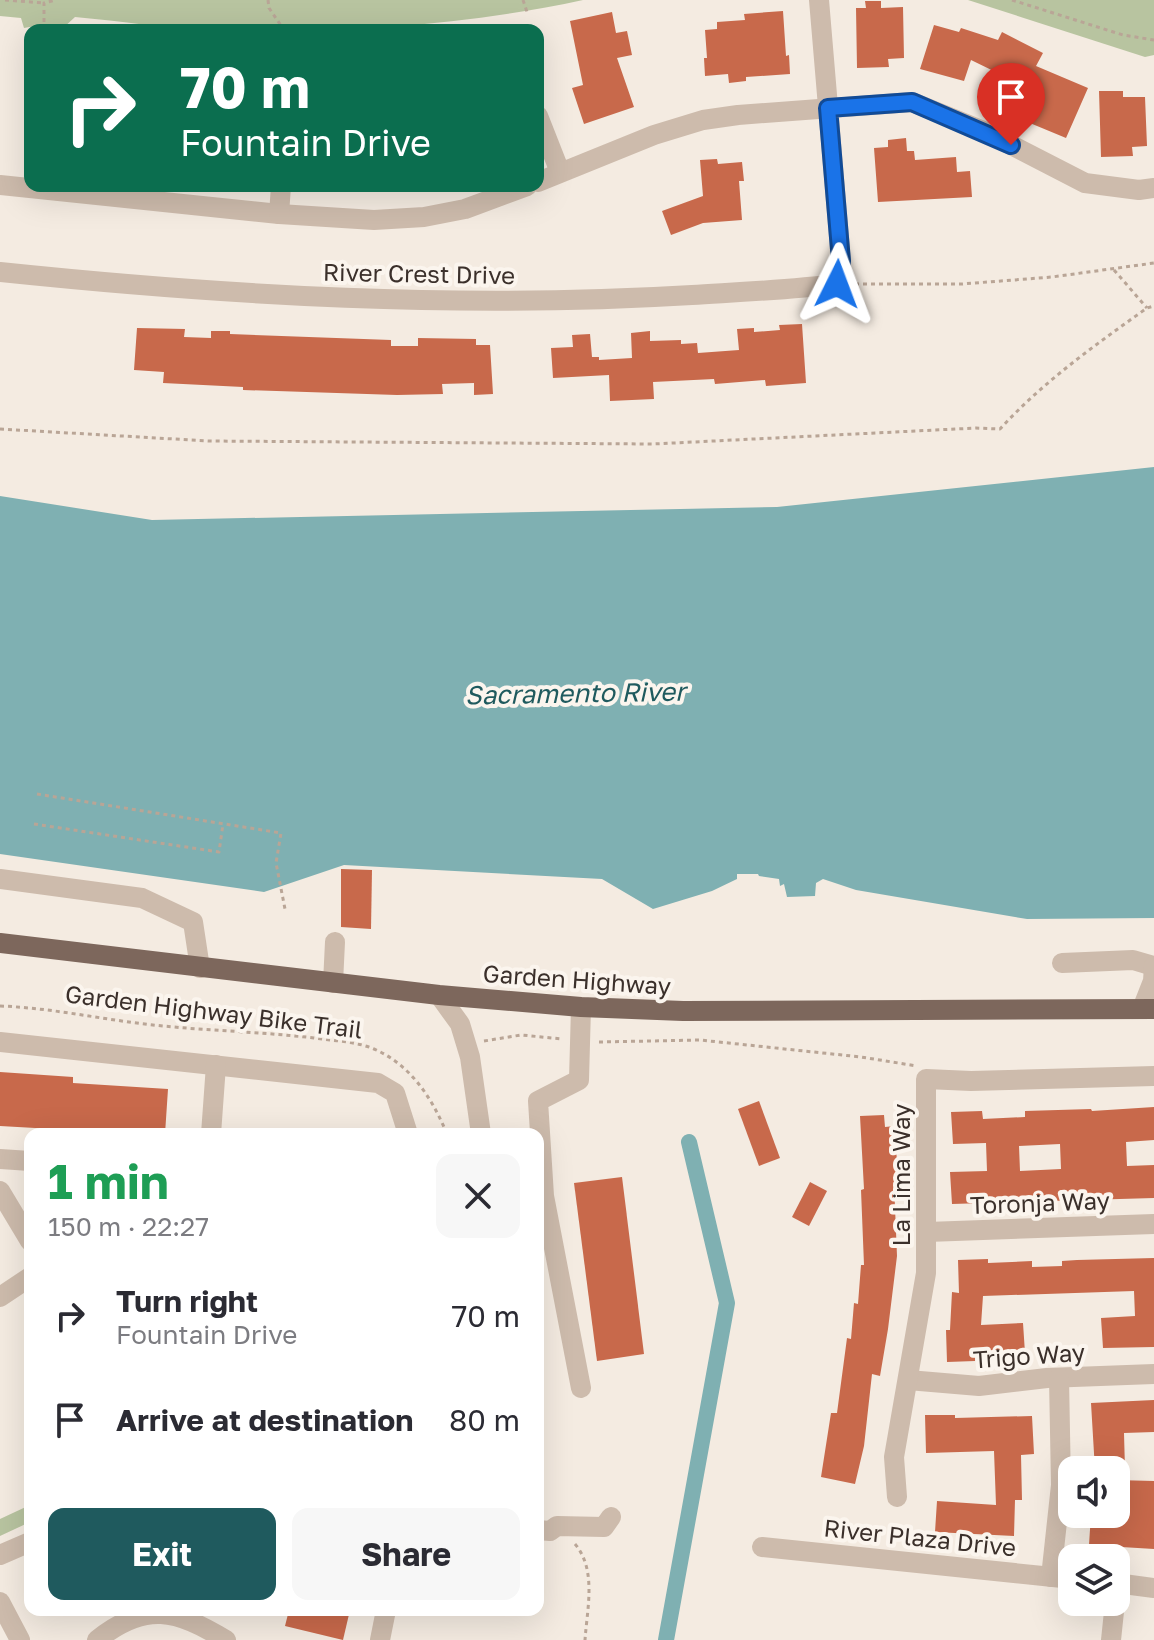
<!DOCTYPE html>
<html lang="en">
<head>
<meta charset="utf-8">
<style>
  body { margin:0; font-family:"Golos Text",sans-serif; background:#f7f7f7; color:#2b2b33; height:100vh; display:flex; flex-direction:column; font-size:30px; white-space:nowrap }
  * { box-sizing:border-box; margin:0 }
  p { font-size:26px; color:#7c7c81 }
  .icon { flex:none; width:44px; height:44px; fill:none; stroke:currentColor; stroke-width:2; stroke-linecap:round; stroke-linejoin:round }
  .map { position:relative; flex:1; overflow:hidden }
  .drawer { position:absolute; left:24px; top:1128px; width:520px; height:488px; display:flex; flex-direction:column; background:#fff; border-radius:16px; box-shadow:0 8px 32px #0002 }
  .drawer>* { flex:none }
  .banner { position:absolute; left:24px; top:24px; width:520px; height:168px; border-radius:16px; box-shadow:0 8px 32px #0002; background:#0b6e4f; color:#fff; overflow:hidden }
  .controls { position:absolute; left:1058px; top:1456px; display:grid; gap:16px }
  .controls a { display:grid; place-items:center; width:72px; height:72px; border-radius:16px; background:#fff; box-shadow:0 8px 32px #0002; font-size:40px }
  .pin { position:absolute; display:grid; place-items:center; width:68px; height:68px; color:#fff; margin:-82px -34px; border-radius:50% 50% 50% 0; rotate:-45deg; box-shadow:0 0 8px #0007 }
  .pin .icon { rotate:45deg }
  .me { position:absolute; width:88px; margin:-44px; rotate:3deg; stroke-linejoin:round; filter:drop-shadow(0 0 6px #0008) }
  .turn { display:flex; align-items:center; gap:28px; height:168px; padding:0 24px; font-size:36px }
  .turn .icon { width:104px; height:104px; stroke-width:2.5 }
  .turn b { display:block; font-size:56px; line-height:68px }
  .round { display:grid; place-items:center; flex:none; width:84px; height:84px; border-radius:16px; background:#f7f7f7 }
  .overview { display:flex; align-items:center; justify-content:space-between; height:136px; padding:0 24px }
  h1 { font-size:48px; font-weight:700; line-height:60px; color:#1e9e55 }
  .primary-button { display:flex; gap:16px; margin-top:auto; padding:16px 24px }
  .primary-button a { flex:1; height:92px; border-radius:16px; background:#1f5a5e; color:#fff; font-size:32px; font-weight:700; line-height:92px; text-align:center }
  .primary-button a+a { background:#f7f7f7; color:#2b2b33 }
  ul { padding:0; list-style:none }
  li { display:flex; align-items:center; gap:24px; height:104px; padding:0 24px }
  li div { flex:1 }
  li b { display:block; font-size:30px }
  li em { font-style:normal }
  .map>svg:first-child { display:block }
  .green { fill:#b8c4a0 }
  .water { fill:#7fb0b2 }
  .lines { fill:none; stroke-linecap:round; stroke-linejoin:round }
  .canal { stroke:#7fb0b2; stroke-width:16 }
  .building { fill:#c8694b; fill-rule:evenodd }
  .path { stroke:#b9a596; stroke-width:3; stroke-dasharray:4 4; stroke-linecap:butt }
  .minor { stroke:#cdbbac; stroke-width:20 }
  .major { stroke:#7d675c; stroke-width:20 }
  .route-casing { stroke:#114b97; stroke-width:20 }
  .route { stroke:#1a73e8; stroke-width:14 }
  .labels { text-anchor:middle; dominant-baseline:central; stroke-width:8; stroke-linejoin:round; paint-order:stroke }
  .street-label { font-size:24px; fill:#3b302b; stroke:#fbf5ee }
  .water-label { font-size:26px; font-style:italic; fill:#1f5a5e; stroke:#fbf5ee }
</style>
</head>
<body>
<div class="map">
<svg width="1154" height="1640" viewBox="0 0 1154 1640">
  <rect width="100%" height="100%" fill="#f4ebe1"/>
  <!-- green -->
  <g class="green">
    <path d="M 0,0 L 583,0 C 463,26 338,34 215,30 C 168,29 121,21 75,17 L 62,29 L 41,25 L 24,28 L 21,18 L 0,16 Z"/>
    <path d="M 968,0 L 1154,0 L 1154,55 L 1145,57 Z"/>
    <path d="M 30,1505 L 30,1522 L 0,1536 L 0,1519 Z"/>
  </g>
  <!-- water -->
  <path class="water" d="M 1154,467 L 1154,918 L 1027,919 L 856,890 L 823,879 L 816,883 L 815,896 L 787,897 L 784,884 L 780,886 L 779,879 L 759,876 L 758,874 L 737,874 L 737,879 L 712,891 L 653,909 L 602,879 L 344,865 L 264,892 L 0,854 L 0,496 L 152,520 L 777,507 Z"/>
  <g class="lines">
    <!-- canal -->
    <path class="canal" d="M 666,1640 L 727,1303 L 689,1142"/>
  </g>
  <!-- building -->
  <g class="building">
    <path d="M 865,1 L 881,1 L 881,8 L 903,7 L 904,58 L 888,59 L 889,67 L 857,68 L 856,8 L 866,8 Z"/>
    <path d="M 783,11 L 786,56 L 789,55 L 790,74 L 746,77 L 746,81 L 729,83 L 728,74 L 705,76 L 704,58 L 707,58 L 705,30 L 717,29 L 717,22 L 745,20 L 744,14 Z"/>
    <path d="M 612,12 L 616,33 L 627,31 L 632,55 L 617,58 L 634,107 L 584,124 L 572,88 L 583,85 L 570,21 Z"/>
    <path d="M 934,25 L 959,32 L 961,28 L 998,40 L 1002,32 L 1043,53 L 1036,66 L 1088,88 L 1066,138 L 1025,121 L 1032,107 L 1003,93 L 1010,79 L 971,60 L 964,81 L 920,69 Z"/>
    <path d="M 1099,91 L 1123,91 L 1123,97 L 1145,97 L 1147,146 L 1132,147 L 1133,156 L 1101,157 Z"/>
    <path d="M 906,138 L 907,151 L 914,151 L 915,160 L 956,157 L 957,172 L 970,171 L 972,197 L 878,202 L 874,148 L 888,147 L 888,140 Z"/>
    <path d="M 717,159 L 718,164 L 742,162 L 744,181 L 739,181 L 742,220 L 703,223 L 671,235 L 662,211 L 703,196 L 700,160 Z"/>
    <path d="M 802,324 L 806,383 L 766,386 L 765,380 L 715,384 L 714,379 L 653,382 L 654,399 L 610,401 L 609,375 L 553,378 L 551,348 L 573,347 L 572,335 L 590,334 L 592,357 L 599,357 L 599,360 L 632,358 L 631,333 L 650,331 L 650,341 L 681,340 L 681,344 L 697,343 L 698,353 L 739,350 L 737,329 L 754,328 L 754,332 L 780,330 L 779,325 Z"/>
    <path d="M 137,328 L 185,329 L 184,337 L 211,338 L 211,331 L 230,331 L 230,334 L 391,340 L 391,346 L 418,346 L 418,338 L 476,339 L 476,345 L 490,345 L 493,394 L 474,395 L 474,383 L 442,384 L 443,394 L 397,395 L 243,390 L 243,387 L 163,383 L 164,372 L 134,370 Z"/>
    <path d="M 341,869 L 372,870 L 371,929 L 341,927 Z"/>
    <path d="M 0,1072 L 73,1077 L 73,1083 L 168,1089 L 165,1134 L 88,1134 L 88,1131 L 0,1126 Z"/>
    <path d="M 759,1101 L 780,1158 L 759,1166 L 738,1109 Z"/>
    <path d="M 1154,1107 L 1154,1140 L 1126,1142 L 1127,1166 L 1154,1165 L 1154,1198 L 952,1204 L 950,1172 L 987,1171 L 986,1143 L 953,1144 L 951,1112 L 982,1111 L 983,1119 L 1025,1117 L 1025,1111 L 1091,1109 L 1092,1111 ZM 1060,1144 L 1061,1169 L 1020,1171 L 1019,1146 Z"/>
    <path d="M 884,1115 L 885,1127 L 895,1126 L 898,1182 L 894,1183 L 897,1256 L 888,1329 L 880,1376 L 872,1374 L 864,1446 L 855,1484 L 821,1477 L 831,1413 L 837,1413 L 847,1338 L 851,1339 L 854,1303 L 858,1304 L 861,1265 L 864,1265 L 861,1190 L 864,1189 L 860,1116 Z"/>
    <path d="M 622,1177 L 644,1354 L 597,1361 L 574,1183 Z"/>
    <path d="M 810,1182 L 827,1191 L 809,1226 L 792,1217 Z"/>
    <path d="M 1154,1258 L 1154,1347 L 1103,1348 L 1101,1318 L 1135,1316 L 1134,1291 L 983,1296 L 981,1325 L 1023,1323 L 1025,1353 L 975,1356 L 975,1361 L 947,1362 L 946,1330 L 950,1330 L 952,1292 L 959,1293 L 958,1260 L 988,1259 L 988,1263 L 1032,1261 L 1032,1267 L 1062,1266 L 1062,1261 L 1077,1260 Z"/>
    <path d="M 1154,1400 L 1154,1432 L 1124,1433 L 1125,1470 L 1095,1470 L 1091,1403 Z"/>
    <path d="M 925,1415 L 955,1415 L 955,1418 L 1032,1416 L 1034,1454 L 1021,1455 L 1022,1500 L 1015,1500 L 1014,1536 L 935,1532 L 937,1501 L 996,1505 L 994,1451 L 926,1453 Z"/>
    <path d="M 1116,1480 L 1154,1481 L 1154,1549 L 1089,1545 L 1091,1514 L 1116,1516 Z"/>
    <path d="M 289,1610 L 350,1610 L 343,1640 L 285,1626 Z"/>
  </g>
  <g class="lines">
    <!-- path -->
    <g class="path">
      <path d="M 5,0 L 44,3"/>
      <path d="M 268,0 L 269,8 L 284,30"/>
      <path d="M 523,0 L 527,12"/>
      <path d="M 1012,0 L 1123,35 L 1154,40"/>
      <path d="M 44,30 L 44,3 L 56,0"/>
      <path d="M 1114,270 L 1147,308"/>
      <path d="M 855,284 L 962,284 L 1052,277 L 1154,263"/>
      <path d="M 0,429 L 209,441 L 653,444 L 976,428 L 1000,429 C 1043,382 1095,345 1147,308 L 1154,306"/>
      <path d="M 37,794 L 281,833 L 276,863 L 285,909"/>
      <path d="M 34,824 L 219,852 L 223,824"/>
      <path d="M 0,1006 C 55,1008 108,1021 163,1026 C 213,1031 264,1032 314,1038 C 334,1041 355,1041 374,1049 C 411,1065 432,1098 447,1134"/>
      <path d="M 484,1041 L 521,1035 L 563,1039"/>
      <path d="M 599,1042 L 700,1040 L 861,1057 L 917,1066"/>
      <path d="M 575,1544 C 597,1570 587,1609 585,1640"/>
    </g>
    <!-- minor -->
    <g class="minor">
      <path d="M 538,116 L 560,172"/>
      <path d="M 538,182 L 654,135 L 703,120 L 738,115 L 912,102 L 986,132 L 1085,183 L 1139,190 L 1154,188"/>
      <path d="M 0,185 L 279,214 L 374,220 L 424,217 L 465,209 L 527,186"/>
      <path d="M 279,214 L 281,186"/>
      <path d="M 0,272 C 230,296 461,309 692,295 C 740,292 789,290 837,284 L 841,261 L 819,0"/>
      <path d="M 0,879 L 142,898 L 193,922 L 200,968"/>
      <path d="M 1062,963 L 1133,960 L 1153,966"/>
      <path d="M 333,983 L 335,942"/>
      <path d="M 439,995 L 460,1024 L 470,1057 L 481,1134"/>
      <path d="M 581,1007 L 579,1080 L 538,1101 L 544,1196 L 581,1388"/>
      <path d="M 1142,1009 L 1153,981 L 1154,966"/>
      <path d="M 0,1042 L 378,1083 L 395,1093 L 408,1134"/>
      <path d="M 211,1134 L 216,1065"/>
      <path d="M 0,1159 L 30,1161"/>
      <path d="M 0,1191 L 30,1241"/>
      <path d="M 927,1232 L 1154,1224"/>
      <path d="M 0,1297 L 30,1277"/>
      <path d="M 908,1380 L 979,1386 L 1047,1378 L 1154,1374"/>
      <path d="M 897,1497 L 894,1457 L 926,1273 L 926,1079 L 971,1081 L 1154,1076"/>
      <path d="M 538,1530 L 550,1531 L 557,1526 L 604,1527 L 611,1517"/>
      <path d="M 762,1547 L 1072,1579"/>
      <path d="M 0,1555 L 30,1542"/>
      <path d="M 1051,1577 L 1061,1485 L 1059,1378"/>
      <path d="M 1116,1583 L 1154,1588"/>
      <path d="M 0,1602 L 20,1640"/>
      <path d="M 97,1640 C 146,1601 176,1610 226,1640"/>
      <path d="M 380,1640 L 386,1610"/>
      <path d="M 1111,1640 L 1115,1602"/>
    </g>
    <!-- major -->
    <path class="major" d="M 0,943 L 439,995 L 581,1007 L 683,1011 L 1154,1009"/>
  </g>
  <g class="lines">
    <defs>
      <path id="route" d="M 837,284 L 841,261 L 828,108 L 912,102 L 1011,145"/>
    </defs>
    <!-- route casing -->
    <use href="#route" class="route-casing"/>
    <!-- route -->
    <use href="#route" class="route"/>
  </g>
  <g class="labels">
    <!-- street labels -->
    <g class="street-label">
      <text transform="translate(419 273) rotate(1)">River Crest Drive</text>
      <text transform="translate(577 979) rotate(4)">Garden Highway</text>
      <text transform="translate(214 1011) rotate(7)">Garden Highway Bike Trail</text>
      <text transform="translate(900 1175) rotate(-90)">La Lima Way</text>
      <text transform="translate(1040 1202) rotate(-2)">Toronja Way</text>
      <text transform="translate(1029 1355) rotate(-4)">Trigo Way</text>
      <text transform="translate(920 1537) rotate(6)">River Plaza Drive</text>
    </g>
    <!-- water labels -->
    <g class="water-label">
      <text transform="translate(575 693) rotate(-1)">Sacramento River</text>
    </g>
  </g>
</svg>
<div class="controls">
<a><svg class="icon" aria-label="sound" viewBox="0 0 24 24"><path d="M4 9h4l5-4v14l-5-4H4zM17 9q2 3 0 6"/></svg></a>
<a><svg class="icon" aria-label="layers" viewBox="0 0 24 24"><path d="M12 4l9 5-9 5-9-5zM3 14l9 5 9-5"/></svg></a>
</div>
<div class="pin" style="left:1011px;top:145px;background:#d93025"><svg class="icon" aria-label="arrive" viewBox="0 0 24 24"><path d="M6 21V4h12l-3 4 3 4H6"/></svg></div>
<svg class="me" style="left:837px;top:284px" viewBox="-20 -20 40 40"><path d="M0-17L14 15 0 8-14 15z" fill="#1a73e8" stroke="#fff" stroke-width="4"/></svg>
<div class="banner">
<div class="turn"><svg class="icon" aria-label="right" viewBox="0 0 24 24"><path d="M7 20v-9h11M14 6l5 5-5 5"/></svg><div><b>70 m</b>Fountain Drive</div></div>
</div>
<section class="drawer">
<div class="overview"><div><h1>1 min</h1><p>150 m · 22:27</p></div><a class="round"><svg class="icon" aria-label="close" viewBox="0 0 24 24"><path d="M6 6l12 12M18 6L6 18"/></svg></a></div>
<ul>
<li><svg class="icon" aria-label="right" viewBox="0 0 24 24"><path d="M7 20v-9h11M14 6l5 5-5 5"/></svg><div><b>Turn right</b><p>Fountain Drive</p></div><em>70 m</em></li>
<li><svg class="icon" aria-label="arrive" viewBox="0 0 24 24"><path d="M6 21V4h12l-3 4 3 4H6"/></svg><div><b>Arrive at destination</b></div><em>80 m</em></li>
</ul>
<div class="primary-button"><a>Exit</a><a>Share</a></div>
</section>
</div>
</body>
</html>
